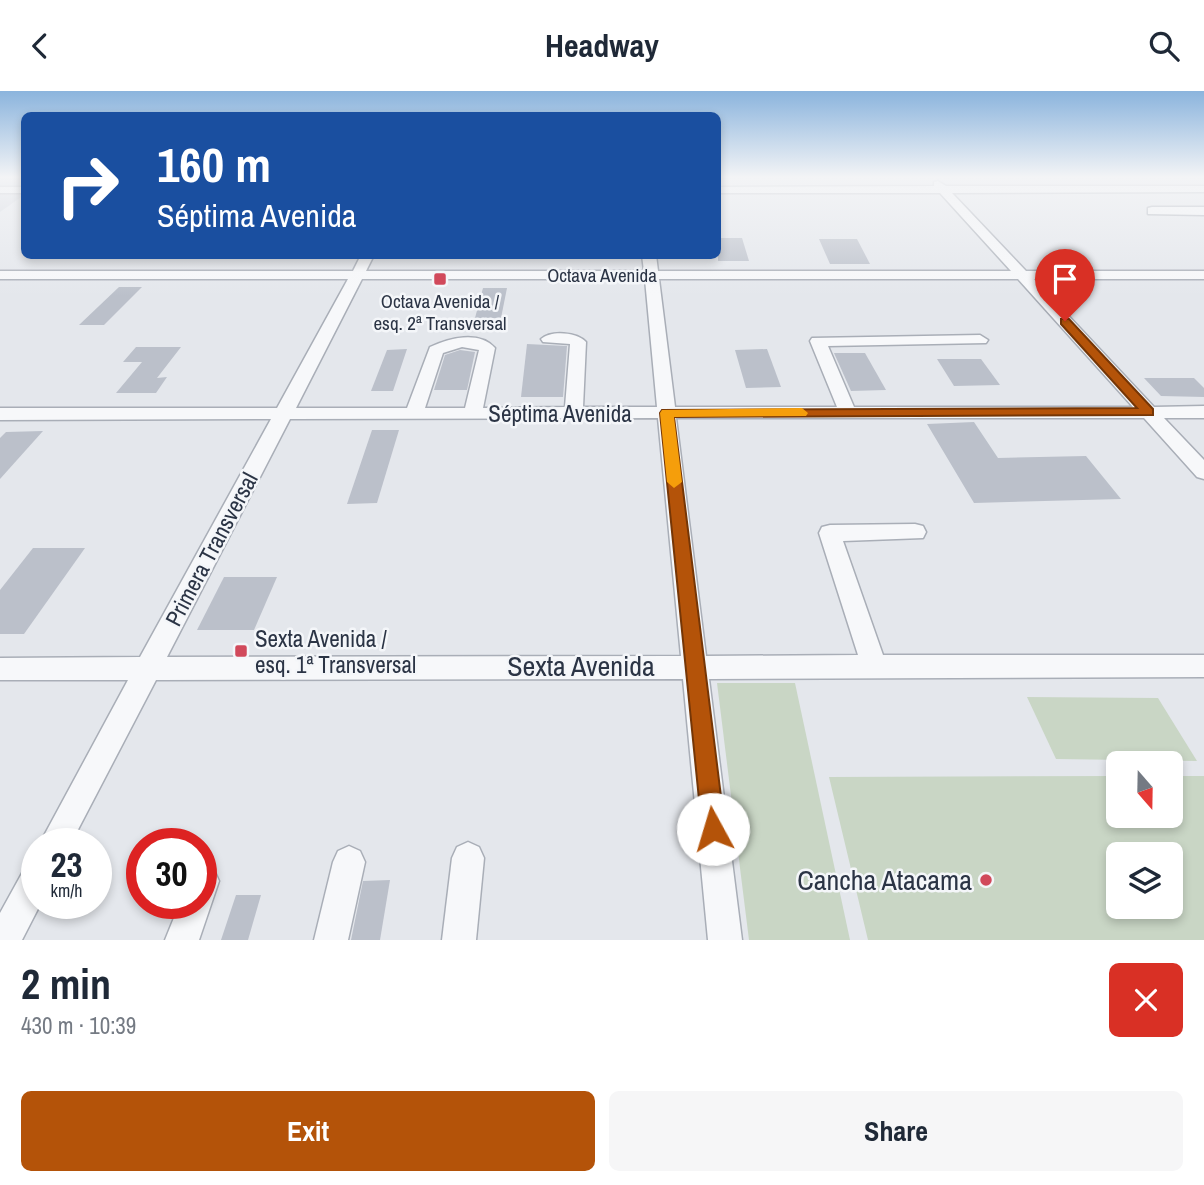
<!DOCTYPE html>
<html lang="en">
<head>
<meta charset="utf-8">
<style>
  body { margin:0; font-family:"Archivo Narrow",sans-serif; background:#f6f6f7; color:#1f2937; height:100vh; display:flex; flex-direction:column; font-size:26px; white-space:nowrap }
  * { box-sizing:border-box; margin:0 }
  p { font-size:23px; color:#747a83 }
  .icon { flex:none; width:38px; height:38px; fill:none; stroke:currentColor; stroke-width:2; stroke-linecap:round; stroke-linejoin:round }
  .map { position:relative; height:849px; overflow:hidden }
  .side { display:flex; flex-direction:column; background:#fff; flex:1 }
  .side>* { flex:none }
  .banner { position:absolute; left:21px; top:21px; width:700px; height:147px; border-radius:10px; box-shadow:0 4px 10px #0003; background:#1a4fa0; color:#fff; overflow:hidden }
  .needle { width:46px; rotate:160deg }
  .controls { position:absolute; left:1106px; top:660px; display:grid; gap:14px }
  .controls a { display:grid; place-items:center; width:77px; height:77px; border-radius:10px; background:#fff; box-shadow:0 4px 10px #0003; font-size:35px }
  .speed { position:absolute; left:21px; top:737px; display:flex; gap:14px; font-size:35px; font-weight:700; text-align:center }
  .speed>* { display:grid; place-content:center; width:91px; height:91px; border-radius:50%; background:#fff; box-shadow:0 4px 10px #0003; line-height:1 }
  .speed small { font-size:18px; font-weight:400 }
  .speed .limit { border:10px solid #d22; background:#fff; color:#111 }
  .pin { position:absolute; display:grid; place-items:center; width:60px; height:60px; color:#fff; margin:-72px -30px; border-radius:50% 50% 50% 0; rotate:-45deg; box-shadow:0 0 7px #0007 }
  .pin .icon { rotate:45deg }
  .me { position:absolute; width:77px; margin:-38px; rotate:354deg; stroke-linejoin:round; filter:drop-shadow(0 0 5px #0008) }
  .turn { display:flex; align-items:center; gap:24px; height:147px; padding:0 21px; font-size:32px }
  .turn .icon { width:91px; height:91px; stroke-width:2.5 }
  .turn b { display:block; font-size:49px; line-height:60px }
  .round { display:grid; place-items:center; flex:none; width:74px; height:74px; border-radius:10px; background:#f6f6f7 }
  .summary { display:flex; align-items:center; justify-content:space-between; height:119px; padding:0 21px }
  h1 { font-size:42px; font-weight:700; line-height:52px }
  .action { display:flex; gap:14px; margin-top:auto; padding:14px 21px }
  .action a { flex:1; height:80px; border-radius:10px; background:#b45309; color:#fff; font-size:28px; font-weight:700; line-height:80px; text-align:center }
  .action a+a { background:#f6f6f7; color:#1f2937 }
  header { display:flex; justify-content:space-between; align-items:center; height:91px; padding:0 21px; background:#fff; font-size:32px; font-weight:700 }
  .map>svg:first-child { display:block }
  .built { fill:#d2d6de }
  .green { fill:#c9d6c5; fill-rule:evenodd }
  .building { fill:#bbc0ca }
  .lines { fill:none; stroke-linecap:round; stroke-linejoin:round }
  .minor-casing { stroke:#a9aeb7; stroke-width:3 }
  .minor { fill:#f7f8fa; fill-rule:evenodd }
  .route { fill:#b45309; stroke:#753606; stroke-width:2 }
  .slow { fill:#f59e0b }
  .poi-dot { fill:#d1495b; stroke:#f4f6f9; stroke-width:2.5 }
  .labels { text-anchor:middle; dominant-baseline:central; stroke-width:5; stroke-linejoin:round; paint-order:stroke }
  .far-street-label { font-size:19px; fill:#2b3445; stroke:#f4f6f9 }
  .far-poi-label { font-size:19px; fill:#2b3445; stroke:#f4f6f9 }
  .street-label { font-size:23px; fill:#2b3445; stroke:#f4f6f9 }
  .poi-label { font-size:23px; fill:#2b3445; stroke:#f4f6f9; text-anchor:start }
  .near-street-label { font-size:28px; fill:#2b3445; stroke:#f4f6f9 }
  .near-poi-label { font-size:28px; fill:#2b3445; stroke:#f4f6f9; text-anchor:end }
</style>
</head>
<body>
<header><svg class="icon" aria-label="back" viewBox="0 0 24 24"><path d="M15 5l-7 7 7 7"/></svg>Headway<svg class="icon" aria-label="search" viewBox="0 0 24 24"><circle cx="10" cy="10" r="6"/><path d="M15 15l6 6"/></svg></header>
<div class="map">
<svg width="1204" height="849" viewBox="0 0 1204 849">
  <rect width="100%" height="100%" fill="#e4e7ec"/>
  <!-- built -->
  <path class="built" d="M 0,87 L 24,87 L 24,104 L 0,121 Z"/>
  <!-- green -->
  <g class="green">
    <path d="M 717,592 L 795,592 L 850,849 L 749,849 Z"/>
    <path d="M 1027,606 L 1158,607 L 1197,670 L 1056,668 Z"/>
    <path d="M 1118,685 L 1118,724 L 1171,724 L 1171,685 L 1204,685 L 1204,849 L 868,849 L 829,686 ZM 1118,763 L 1171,763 L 1171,816 L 1118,816 Z"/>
  </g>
  <!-- building -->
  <g class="building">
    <path d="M 718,147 L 742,147 L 749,170 L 718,170 Z"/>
    <path d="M 819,148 L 857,148 L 870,173 L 830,173 Z"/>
    <path d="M 119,196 L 142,196 L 104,234 L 79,234 Z"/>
    <path d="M 483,197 L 507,197 L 501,227 L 475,227 Z"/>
    <path d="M 527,253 L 567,255 L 563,306 L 521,306 Z"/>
    <path d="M 136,256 L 181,256 L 157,287 L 167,286 L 156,302 L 116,302 L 142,271 L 123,271 Z"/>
    <path d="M 407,258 L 393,300 L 371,300 L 387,259 Z"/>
    <path d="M 767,258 L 781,296 L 746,297 L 735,259 Z"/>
    <path d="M 460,259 L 475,261 L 467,299 L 434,299 L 445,264 Z"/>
    <path d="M 834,262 L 865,262 L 886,299 L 851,300 Z"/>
    <path d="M 937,268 L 981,268 L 1000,294 L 954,295 Z"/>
    <path d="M 1144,287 L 1194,287 L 1204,297 L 1204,306 L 1161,305 Z"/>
    <path d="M 974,331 L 998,367 L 1086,365 L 1121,408 L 974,412 L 927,333 Z"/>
    <path d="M 372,339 L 399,339 L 377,412 L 347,413 Z"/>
    <path d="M 43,340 L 0,388 L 0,347 L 6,341 Z"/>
    <path d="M 33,457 L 85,457 L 24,543 L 0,543 L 0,499 Z"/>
    <path d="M 224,486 L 277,486 L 254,539 L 197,539 Z"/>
    <path d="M 390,789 L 380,849 L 351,849 L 363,790 Z"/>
    <path d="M 236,804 L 261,804 L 248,849 L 221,849 Z"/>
  </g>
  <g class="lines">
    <defs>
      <g id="minor">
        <path d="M 938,90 L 946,95 L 1204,95 L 1204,101 L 952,102 L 1026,180 L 1204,180 L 1204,188 L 1034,188 L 1154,316 L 1204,315 L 1204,327 L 1164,327 L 1204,369 L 1204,388 L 1197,386 L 1144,327 L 676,327 L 706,565 L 858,564 L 819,442 L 822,436 L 830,434 L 915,433 L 923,435 L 926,441 L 923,447 L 843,450 L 883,564 L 1204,564 L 1204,586 L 709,588 L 742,849 L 708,849 L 683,588 L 156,589 L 71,752 L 40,752 L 128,589 L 0,589 L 0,567 L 140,566 L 271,328 L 0,329 L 0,317 L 277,317 L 348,188 L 0,188 L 0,180 L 353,180 L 361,164 L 374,164 L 366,180 L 644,180 L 642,164 L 656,164 L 658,180 L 1011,180 L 940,102 L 718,102 L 718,96 L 934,95 L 934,91 ZM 362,188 L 645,188 L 657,316 L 583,316 L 586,251 C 577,241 551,239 541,248 L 543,251 L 570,253 L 565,316 L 483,317 L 495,257 C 479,239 449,247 430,256 L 407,317 L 296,317 ZM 659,188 L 1018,188 L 1133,316 L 854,316 L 828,255 L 986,252 L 988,249 L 980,244 L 812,247 L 810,250 L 837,316 L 675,316 ZM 462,256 L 479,259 L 465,317 L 425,317 L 443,262 ZM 658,327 L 681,565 L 167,566 L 290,328 Z"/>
        <rect x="0" y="96" width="24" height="6"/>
        <path d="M 1152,116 L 1204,116 L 1204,124 L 1148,123 L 1148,117 Z"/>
        <path d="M 468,751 L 479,756 L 484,767 L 476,849 L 442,849 L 452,767 L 457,756 Z"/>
        <path d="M 349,755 L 360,760 L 365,771 L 348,849 L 314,849 L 333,771 L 338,760 Z"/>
        <path d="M 37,770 L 37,812 L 41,812 L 22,849 L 0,849 L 0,822 L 26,775 Z"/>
        <path d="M 203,774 L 214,779 L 219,790 L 199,849 L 165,849 L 180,812 L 201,812 Z"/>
      </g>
    </defs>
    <!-- minor casing -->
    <use href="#minor" class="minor-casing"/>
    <!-- minor -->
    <use href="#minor" class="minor"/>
  </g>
  <!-- sky -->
  <linearGradient id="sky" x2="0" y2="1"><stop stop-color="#8bb4dd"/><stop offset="0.42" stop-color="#f3f4f6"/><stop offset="1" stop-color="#f3f4f6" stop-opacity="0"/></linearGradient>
  <rect width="1204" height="205" fill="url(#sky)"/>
  <!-- route -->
  <path class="route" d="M 1061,228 L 1069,228 L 1153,318 L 1153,324 L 674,326 L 725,738 L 721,746 L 713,749 L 705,746 L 702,738 L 660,322 L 662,319 L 1137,317 L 1061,233 Z"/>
  <!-- slow -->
  <path class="slow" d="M 802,317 L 808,322 L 806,325 L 674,326 L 682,391 L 674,397 L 667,391 L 660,322 L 662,319 Z"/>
  <!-- markers -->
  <g class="poi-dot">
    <rect x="433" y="181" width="14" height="14" rx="3.5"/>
    <rect x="234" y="553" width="14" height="14" rx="3.5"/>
    <circle cx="986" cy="789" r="7"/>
  </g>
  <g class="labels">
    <!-- far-street labels -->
    <g class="far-street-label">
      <text x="602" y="184">Octava Avenida</text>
    </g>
    <!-- far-poi labels -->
    <g class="far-poi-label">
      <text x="440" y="210">Octava Avenida /<tspan x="440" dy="22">esq. 2ª Transversal</tspan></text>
    </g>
    <!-- street labels -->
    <g class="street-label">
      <text x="560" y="322">Séptima Avenida</text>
      <text transform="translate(211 458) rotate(-62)">Primera Transversal</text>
    </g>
    <!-- poi labels -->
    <g class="poi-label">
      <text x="255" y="547">Sexta Avenida /<tspan x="255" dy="26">esq. 1ª Transversal</tspan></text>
    </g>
    <!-- near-street labels -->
    <g class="near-street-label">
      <text x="581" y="575">Sexta Avenida</text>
    </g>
    <!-- near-poi labels -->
    <g class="near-poi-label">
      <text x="972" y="789">Cancha Atacama</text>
    </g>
  </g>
</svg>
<div class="controls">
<a><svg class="needle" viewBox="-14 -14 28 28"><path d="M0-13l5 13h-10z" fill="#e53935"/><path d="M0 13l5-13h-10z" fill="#747a83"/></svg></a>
<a><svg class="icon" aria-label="layers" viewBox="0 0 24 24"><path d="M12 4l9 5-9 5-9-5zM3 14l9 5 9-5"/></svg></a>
</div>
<div class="speed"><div>23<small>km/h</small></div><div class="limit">30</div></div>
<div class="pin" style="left:1065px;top:230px;background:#d93025"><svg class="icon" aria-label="arrive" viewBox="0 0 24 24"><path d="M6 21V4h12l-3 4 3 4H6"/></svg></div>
<svg class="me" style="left:713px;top:738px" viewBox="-20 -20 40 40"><circle r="19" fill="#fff"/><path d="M0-13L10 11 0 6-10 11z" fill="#b45309"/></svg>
<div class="banner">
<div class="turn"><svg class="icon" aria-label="right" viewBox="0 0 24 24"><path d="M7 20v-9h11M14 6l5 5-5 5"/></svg><div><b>160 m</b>Séptima Avenida</div></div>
</div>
</div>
<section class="side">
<div class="summary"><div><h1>2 min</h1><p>430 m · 10:39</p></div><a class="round" style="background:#d93025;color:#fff"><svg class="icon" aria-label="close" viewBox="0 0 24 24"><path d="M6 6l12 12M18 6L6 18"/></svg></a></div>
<div class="action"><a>Exit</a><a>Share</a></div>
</section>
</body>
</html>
